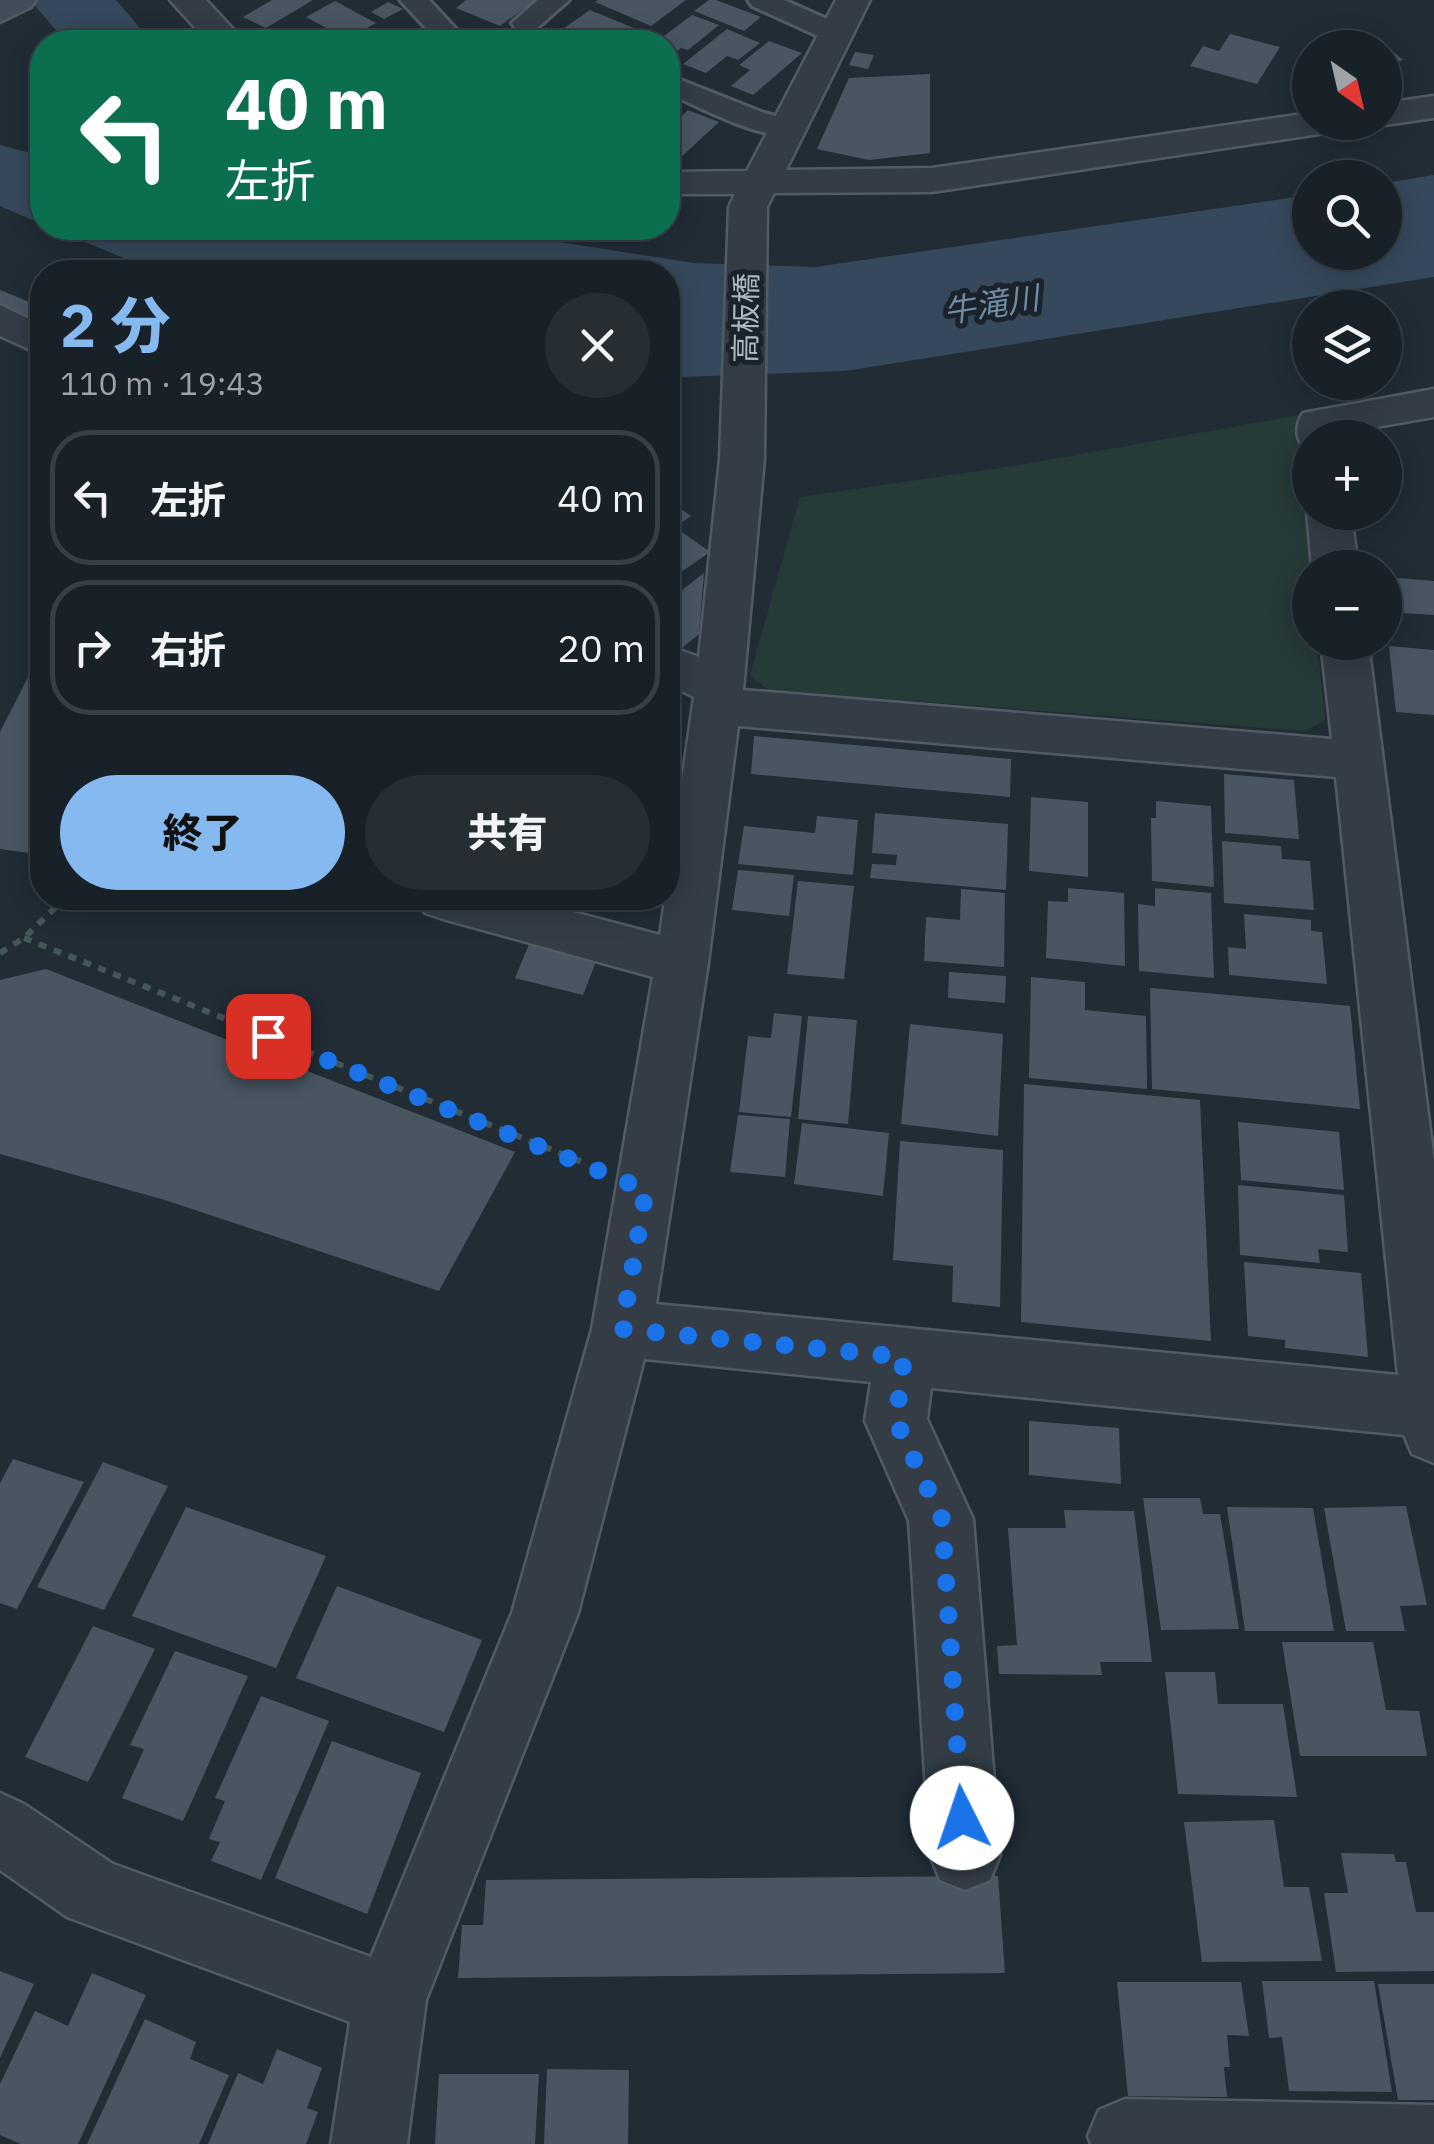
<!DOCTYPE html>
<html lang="ja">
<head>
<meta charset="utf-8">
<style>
  body { margin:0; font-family:"IBM Plex Sans","Noto Sans JP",sans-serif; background:#262e34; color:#f1f3f6; height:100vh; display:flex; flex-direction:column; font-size:38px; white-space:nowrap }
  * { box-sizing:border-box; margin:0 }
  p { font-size:32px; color:#9fa3a8 }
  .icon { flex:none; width:55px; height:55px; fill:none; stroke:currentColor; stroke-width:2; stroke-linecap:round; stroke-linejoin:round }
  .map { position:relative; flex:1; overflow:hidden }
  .drawer { position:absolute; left:30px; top:260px; width:650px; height:650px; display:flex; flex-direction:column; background:#192128; border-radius:40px; box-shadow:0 5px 25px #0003,0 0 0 2px #373e45 }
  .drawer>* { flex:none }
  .guide { position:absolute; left:30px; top:30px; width:650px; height:210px; border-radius:40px; box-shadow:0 5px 25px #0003,0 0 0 2px #373e45; background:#0b6e4f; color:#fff; overflow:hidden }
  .needle { width:65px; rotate:146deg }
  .buttons { position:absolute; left:1292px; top:30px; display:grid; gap:20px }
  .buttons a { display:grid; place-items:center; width:110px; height:110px; border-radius:50%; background:#192128; box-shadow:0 5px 25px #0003,0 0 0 2px #373e45; font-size:50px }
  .pin { position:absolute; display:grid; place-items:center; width:85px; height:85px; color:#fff; margin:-42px; border-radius:20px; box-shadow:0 5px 15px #0006 }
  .me { position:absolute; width:110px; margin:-55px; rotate:356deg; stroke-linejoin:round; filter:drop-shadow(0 0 8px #0008) }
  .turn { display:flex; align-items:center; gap:35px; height:210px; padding:0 30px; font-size:45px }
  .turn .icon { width:130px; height:130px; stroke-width:2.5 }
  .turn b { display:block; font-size:70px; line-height:85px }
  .round { display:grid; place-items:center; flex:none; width:105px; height:105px; border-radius:52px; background:#262e34 }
  .summary { display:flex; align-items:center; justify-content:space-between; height:170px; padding:0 30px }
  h1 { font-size:60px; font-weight:800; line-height:75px; color:#86b9f0 }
  .primary-button { display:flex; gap:20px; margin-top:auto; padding:20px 30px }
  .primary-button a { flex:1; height:115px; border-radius:60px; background:#86b9f0; color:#111; font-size:40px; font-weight:800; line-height:115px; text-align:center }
  .primary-button a+a { background:#262e34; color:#f1f3f6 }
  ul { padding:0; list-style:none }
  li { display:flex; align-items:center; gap:30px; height:135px; margin:0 20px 15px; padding:0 10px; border:5px solid #373e45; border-radius:40px }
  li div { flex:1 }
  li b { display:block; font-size:38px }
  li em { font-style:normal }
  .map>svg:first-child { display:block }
  .green { fill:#263a38 }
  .water { fill:#36495c }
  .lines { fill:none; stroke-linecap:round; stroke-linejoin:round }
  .river { fill:#36495c; fill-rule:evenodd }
  .building { fill:#495661 }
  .lane-casing { stroke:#525b64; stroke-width:6 }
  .street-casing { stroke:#525b64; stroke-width:5 }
  .secondary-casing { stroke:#525b64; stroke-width:5 }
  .path { stroke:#445757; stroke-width:6; stroke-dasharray:8 8; stroke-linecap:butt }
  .lane { fill:#343d46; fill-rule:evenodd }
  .street { fill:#343d46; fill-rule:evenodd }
  .secondary { fill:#424d59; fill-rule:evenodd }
  .route { stroke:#1a73e8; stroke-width:18; stroke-dasharray:0 32.4 }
  .labels { text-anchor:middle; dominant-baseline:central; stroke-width:10; stroke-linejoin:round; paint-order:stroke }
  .far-street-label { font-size:30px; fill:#aeb8c3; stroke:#1a222a }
  .far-water-label { font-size:32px; font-style:italic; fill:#708ca5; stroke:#1a222a }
</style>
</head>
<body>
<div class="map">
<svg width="1434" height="2144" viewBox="0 0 1434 2144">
  <rect width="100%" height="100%" fill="#212c35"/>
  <!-- green -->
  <path class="green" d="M 1298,415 L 1311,567 L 1310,642 L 1317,643 L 1325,720 L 1306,731 L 768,690 L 750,675 L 800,497 L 1026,464 Z"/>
  <!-- water -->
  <g class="water">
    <path d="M 0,145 L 42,156 L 42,224 L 0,206 Z"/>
    <path d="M 1434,175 L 1434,277 L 845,371 L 684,377 L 668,377 L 668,272 L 158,272 L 51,228 L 469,228 L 694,263 L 815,267 L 1310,195 L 1310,252 L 1385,252 L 1385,183 Z"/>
  </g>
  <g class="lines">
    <!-- river -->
    <path class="river" d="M 30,0 L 116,0 L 152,42 L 66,42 Z"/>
  </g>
  <!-- building -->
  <g class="building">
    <path d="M 272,0 L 313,0 L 266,28 L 243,17 Z"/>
    <path d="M 466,0 L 536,0 L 500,26 L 456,8 Z"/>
    <path d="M 598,0 L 686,0 L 651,26 L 595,2 Z"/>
    <path d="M 709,0 L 716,0 L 761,17 L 744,31 L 694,11 Z"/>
    <path d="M 335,1 L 376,23 L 347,39 L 306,17 Z"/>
    <path d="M 388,2 L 403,9 L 384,19 L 371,12 Z"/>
    <path d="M 590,10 L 646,33 L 633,42 L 544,42 Z"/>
    <path d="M 692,15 L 719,25 L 688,50 L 681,48 L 672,55 L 668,53 L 668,42 L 656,42 Z"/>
    <path d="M 379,29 L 394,37 L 403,32 L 422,42 L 355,42 Z"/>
    <path d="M 727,29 L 760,43 L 738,60 L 727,56 L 706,73 L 683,64 Z"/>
    <path d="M 1230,34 L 1280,47 L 1257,84 L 1190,66 L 1203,46 L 1219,51 Z"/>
    <path d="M 769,41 L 802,53 L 753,95 L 731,86 L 750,70 L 739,65 Z"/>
    <path d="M 1383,43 L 1389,48 L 1403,60 L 1385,65 L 1385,48 L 1370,46 Z"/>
    <path d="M 855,52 L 874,55 L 868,69 L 849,65 Z"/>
    <path d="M 930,74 L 930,153 L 869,160 L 817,149 L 849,78 Z"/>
    <path d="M 688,110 L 719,122 L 678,160 L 668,156 L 668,120 L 675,122 Z"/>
    <path d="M 0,290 L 42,307 L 21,323 L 0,311 Z"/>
    <path d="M 668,500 L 691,516 L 675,527 L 710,552 L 668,581 Z"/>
    <path d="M 704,573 L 699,634 L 676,653 L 668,647 L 668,601 Z"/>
    <path d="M 1385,577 L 1434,581 L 1434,615 L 1386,612 Z"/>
    <path d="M 1389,646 L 1434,650 L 1434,715 L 1396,712 Z"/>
    <path d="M 28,677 L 42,679 L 42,825 L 29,853 L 0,849 L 0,732 Z"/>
    <path d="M 754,736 L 1011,759 L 1010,797 L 751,774 Z"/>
    <path d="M 1224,774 L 1294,780 L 1299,839 L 1225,833 Z"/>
    <path d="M 1031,797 L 1088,802 L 1088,877 L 1029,871 Z"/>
    <path d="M 1156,801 L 1211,806 L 1214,887 L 1152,881 L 1151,818 L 1156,818 Z"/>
    <path d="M 875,813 L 1008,824 L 1006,890 L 870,878 L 872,864 L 896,865 L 897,855 L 872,853 Z"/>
    <path d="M 817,816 L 858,820 L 853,875 L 738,864 L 744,826 L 815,833 Z"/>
    <path d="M 1222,841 L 1281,846 L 1282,859 L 1310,861 L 1314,910 L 1224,903 Z"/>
    <path d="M 738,870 L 794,875 L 789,916 L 732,910 Z"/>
    <path d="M 798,881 L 854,886 L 844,979 L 787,974 Z"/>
    <path d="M 1068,888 L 1124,893 L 1125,966 L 1046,958 L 1048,901 L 1068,902 Z"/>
    <path d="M 1155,888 L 1211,893 L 1214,978 L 1139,971 L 1138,904 L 1155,906 Z"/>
    <path d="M 961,889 L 1005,893 L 1004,967 L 924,961 L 926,917 L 960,920 Z"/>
    <path d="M 1244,914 L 1311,920 L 1311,931 L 1322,932 L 1327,984 L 1229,975 L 1228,947 L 1246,949 Z"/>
    <path d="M 530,942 L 597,959 L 583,995 L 515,978 Z"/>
    <path d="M 46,969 L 515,1152 L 439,1291 L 165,1200 L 0,1154 L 0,980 Z"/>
    <path d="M 949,972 L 1006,976 L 1005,1003 L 948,998 Z"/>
    <path d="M 1031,977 L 1085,982 L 1085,1010 L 1146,1016 L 1147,1089 L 1029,1078 Z"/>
    <path d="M 1150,988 L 1350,1006 L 1360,1109 L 1152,1089 Z"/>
    <path d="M 774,1013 L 802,1016 L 791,1117 L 739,1112 L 748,1036 L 771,1038 Z"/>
    <path d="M 808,1016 L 857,1020 L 848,1124 L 798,1119 Z"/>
    <path d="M 910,1024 L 1003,1034 L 998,1136 L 901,1124 Z"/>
    <path d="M 1024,1084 L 1200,1100 L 1211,1341 L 1021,1322 Z"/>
    <path d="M 738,1115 L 790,1119 L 785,1177 L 730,1172 Z"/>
    <path d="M 1238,1122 L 1339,1132 L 1344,1190 L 1241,1180 Z"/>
    <path d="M 802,1123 L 889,1133 L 883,1196 L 794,1184 Z"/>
    <path d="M 900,1141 L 1003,1150 L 1000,1307 L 952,1302 L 953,1266 L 893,1260 Z"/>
    <path d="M 1238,1185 L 1344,1195 L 1348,1252 L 1318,1249 L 1320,1263 L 1240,1255 Z"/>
    <path d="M 1244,1262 L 1361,1273 L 1368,1357 L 1285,1348 L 1285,1340 L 1248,1336 Z"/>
    <path d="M 1029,1421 L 1119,1428 L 1121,1484 L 1029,1475 Z"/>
    <path d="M 13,1459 L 84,1482 L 17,1609 L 0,1603 L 0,1483 Z"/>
    <path d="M 103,1462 L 168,1486 L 104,1610 L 37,1587 Z"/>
    <path d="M 1143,1498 L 1200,1498 L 1203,1514 L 1220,1514 L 1239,1629 L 1161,1630 Z"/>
    <path d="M 1406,1506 L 1427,1605 L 1400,1606 L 1405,1631 L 1346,1631 L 1324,1508 Z"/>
    <path d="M 186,1507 L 326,1556 L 276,1668 L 132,1616 Z"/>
    <path d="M 1227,1507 L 1313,1508 L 1334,1631 L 1245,1631 Z"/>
    <path d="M 1064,1510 L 1134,1511 L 1152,1662 L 1100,1662 L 1102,1675 L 999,1674 L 997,1646 L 1017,1645 L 1008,1528 L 1066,1528 Z"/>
    <path d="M 337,1586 L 482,1640 L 444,1732 L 296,1678 Z"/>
    <path d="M 93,1626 L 155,1649 L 88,1782 L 25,1757 Z"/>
    <path d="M 1282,1642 L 1373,1642 L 1386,1710 L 1419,1711 L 1427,1756 L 1300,1756 Z"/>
    <path d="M 175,1651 L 248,1676 L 183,1821 L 122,1798 L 144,1749 L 130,1745 Z"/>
    <path d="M 1165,1672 L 1215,1672 L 1218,1704 L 1283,1704 L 1297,1797 L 1178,1794 Z"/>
    <path d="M 261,1696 L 329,1721 L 261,1880 L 211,1861 L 220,1842 L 209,1839 L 225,1801 L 215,1798 Z"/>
    <path d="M 332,1741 L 421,1773 L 367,1914 L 275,1878 Z"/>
    <path d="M 1274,1820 L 1284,1887 L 1309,1887 L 1322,1961 L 1202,1962 L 1184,1822 Z"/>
    <path d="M 1341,1853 L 1394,1854 L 1396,1862 L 1406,1862 L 1416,1912 L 1434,1912 L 1434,1971 L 1336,1972 L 1324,1893 L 1348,1893 Z"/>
    <path d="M 998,1876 L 1005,1973 L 458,1978 L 462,1925 L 483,1925 L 486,1880 Z"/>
    <path d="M 0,1971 L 34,1984 L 0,2058 Z"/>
    <path d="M 92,1973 L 146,1995 L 78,2144 L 21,2144 L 0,2135 L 0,2084 L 35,2011 L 68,2026 Z"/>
    <path d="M 1262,1981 L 1374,1981 L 1392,2092 L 1289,2091 L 1282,2037 L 1269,2038 Z"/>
    <path d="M 1117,1982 L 1241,1982 L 1249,2036 L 1227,2035 L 1230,2067 L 1224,2067 L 1227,2097 L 1128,2096 Z"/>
    <path d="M 1378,1984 L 1434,1984 L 1434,2100 L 1398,2100 Z"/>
    <path d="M 145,2019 L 196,2042 L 190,2059 L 229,2075 L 199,2144 L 87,2144 Z"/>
    <path d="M 277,2049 L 322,2068 L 307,2108 L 318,2112 L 306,2144 L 208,2144 L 238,2073 L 263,2084 Z"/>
    <path d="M 547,2069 L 629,2070 L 628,2144 L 544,2144 Z"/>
    <path d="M 439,2074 L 539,2074 L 535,2144 L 435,2144 Z"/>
  </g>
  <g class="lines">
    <defs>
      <g id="lane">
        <path d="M 400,0 L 429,0 L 468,42 L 439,42 Z"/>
        <path d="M 538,0 L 569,0 L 536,29 L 516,29 L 512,23 Z"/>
        <path d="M 748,0 L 784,0 L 847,28 L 851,34 L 847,40 L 827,40 L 752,6 Z"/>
        <path d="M 668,75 L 764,113 L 799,122 L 803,128 L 799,134 C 765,143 700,107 668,93 Z"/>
      </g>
      <g id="street">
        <path d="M 170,0 L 206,0 L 245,42 L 208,42 Z"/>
        <path d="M 836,0 L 870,0 L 786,170 L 932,168 L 1310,113 L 1310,122 L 1344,122 L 1339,130 L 1326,133 L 932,192 L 774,193 L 767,207 L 764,459 L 743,690 L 1332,739 L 1321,642 L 1368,642 L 1434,1161 L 1434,1463 L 1412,1454 L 1404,1435 L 931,1388 L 927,1419 L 973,1519 L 1000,1855 L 990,1880 L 965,1890 L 940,1880 L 930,1855 L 909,1521 L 865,1421 L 871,1382 L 644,1359 L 578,1613 L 426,2000 L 407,2144 L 331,2144 L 350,2022 L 67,1917 L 0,1870 L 0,1793 L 24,1804 L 113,1864 L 371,1957 L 512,1613 L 592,1329 L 653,977 L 443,919 L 425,913 L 417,898 L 520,898 L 660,935 L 694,697 L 668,684 L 668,646 L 699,657 L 720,459 L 729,207 L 735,194 L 668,194 L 668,172 L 747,171 ZM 738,726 L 1336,777 L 1398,1375 L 656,1304 L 708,963 Z"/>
        <path d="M 1434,96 L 1434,118 L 1385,125 L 1374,122 L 1385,122 L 1385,103 Z"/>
        <path d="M 0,305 L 42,325 L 42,355 L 0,336 Z"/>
        <path d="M 1434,389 L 1434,417 L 1341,433 L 1342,438 L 1310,438 L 1310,450 C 1294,444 1295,425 1303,413 Z"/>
        <path d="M 1310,506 L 1310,512 L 1351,512 L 1358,568 L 1312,568 L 1307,512 Z"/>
        <path d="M 1125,2099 L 1434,2105 L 1434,2144 L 1091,2144 L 1088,2136 L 1099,2110 Z"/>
      </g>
      <path id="secondary" d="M 0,0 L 36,0 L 31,7 L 0,22 Z"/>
    </defs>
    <!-- lane casing -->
    <use href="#lane" class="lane-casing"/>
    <!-- street casing -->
    <use href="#street" class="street-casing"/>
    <!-- secondary casing -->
    <use href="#secondary" class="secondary-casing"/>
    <!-- path -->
    <g class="path">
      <path d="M 24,938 L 585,1163"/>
      <path d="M 0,953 L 24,938 L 65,898"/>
    </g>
    <!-- lane -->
    <use href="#lane" class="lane"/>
    <!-- street -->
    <use href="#street" class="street"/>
    <!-- secondary -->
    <use href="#secondary" class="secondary"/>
  </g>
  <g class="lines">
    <!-- route -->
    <path class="route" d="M 268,1036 L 646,1190 L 622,1329 L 904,1357 L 896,1421 L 942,1519 L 962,1818"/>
  </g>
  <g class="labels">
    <!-- far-street labels -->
    <g class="far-street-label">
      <text transform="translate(745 318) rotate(-89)">高板橋</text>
    </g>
    <!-- far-water labels -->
    <g class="far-water-label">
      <text transform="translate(991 304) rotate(-9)">牛滝川</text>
    </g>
  </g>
</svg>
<div class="buttons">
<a><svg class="needle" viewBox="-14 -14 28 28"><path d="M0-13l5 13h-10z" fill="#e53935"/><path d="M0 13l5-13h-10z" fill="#9fa3a8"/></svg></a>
<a><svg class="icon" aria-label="search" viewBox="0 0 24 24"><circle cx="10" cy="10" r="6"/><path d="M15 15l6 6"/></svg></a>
<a><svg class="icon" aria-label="layers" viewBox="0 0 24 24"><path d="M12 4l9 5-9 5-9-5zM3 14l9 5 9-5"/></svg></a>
<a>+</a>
<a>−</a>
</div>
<div class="pin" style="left:268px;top:1036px;background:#d93025"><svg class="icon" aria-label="arrive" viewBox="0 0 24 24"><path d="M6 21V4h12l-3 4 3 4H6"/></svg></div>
<svg class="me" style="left:962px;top:1818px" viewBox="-20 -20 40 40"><circle r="19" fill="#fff"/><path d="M0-13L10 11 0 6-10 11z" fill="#1a73e8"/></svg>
<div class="guide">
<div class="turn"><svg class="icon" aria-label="left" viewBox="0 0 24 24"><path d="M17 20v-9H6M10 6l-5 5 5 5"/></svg><div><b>40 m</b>左折</div></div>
</div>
<section class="drawer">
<div class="summary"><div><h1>2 分</h1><p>110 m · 19:43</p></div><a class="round"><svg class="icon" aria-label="close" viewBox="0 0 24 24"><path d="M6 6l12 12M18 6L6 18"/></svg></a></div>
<ul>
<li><svg class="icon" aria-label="left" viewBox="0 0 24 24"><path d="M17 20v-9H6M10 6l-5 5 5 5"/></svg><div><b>左折</b></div><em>40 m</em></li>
<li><svg class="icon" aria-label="right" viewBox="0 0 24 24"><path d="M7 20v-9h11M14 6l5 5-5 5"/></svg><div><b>右折</b></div><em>20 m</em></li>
</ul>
<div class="primary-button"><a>終了</a><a>共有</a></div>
</section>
</div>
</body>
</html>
